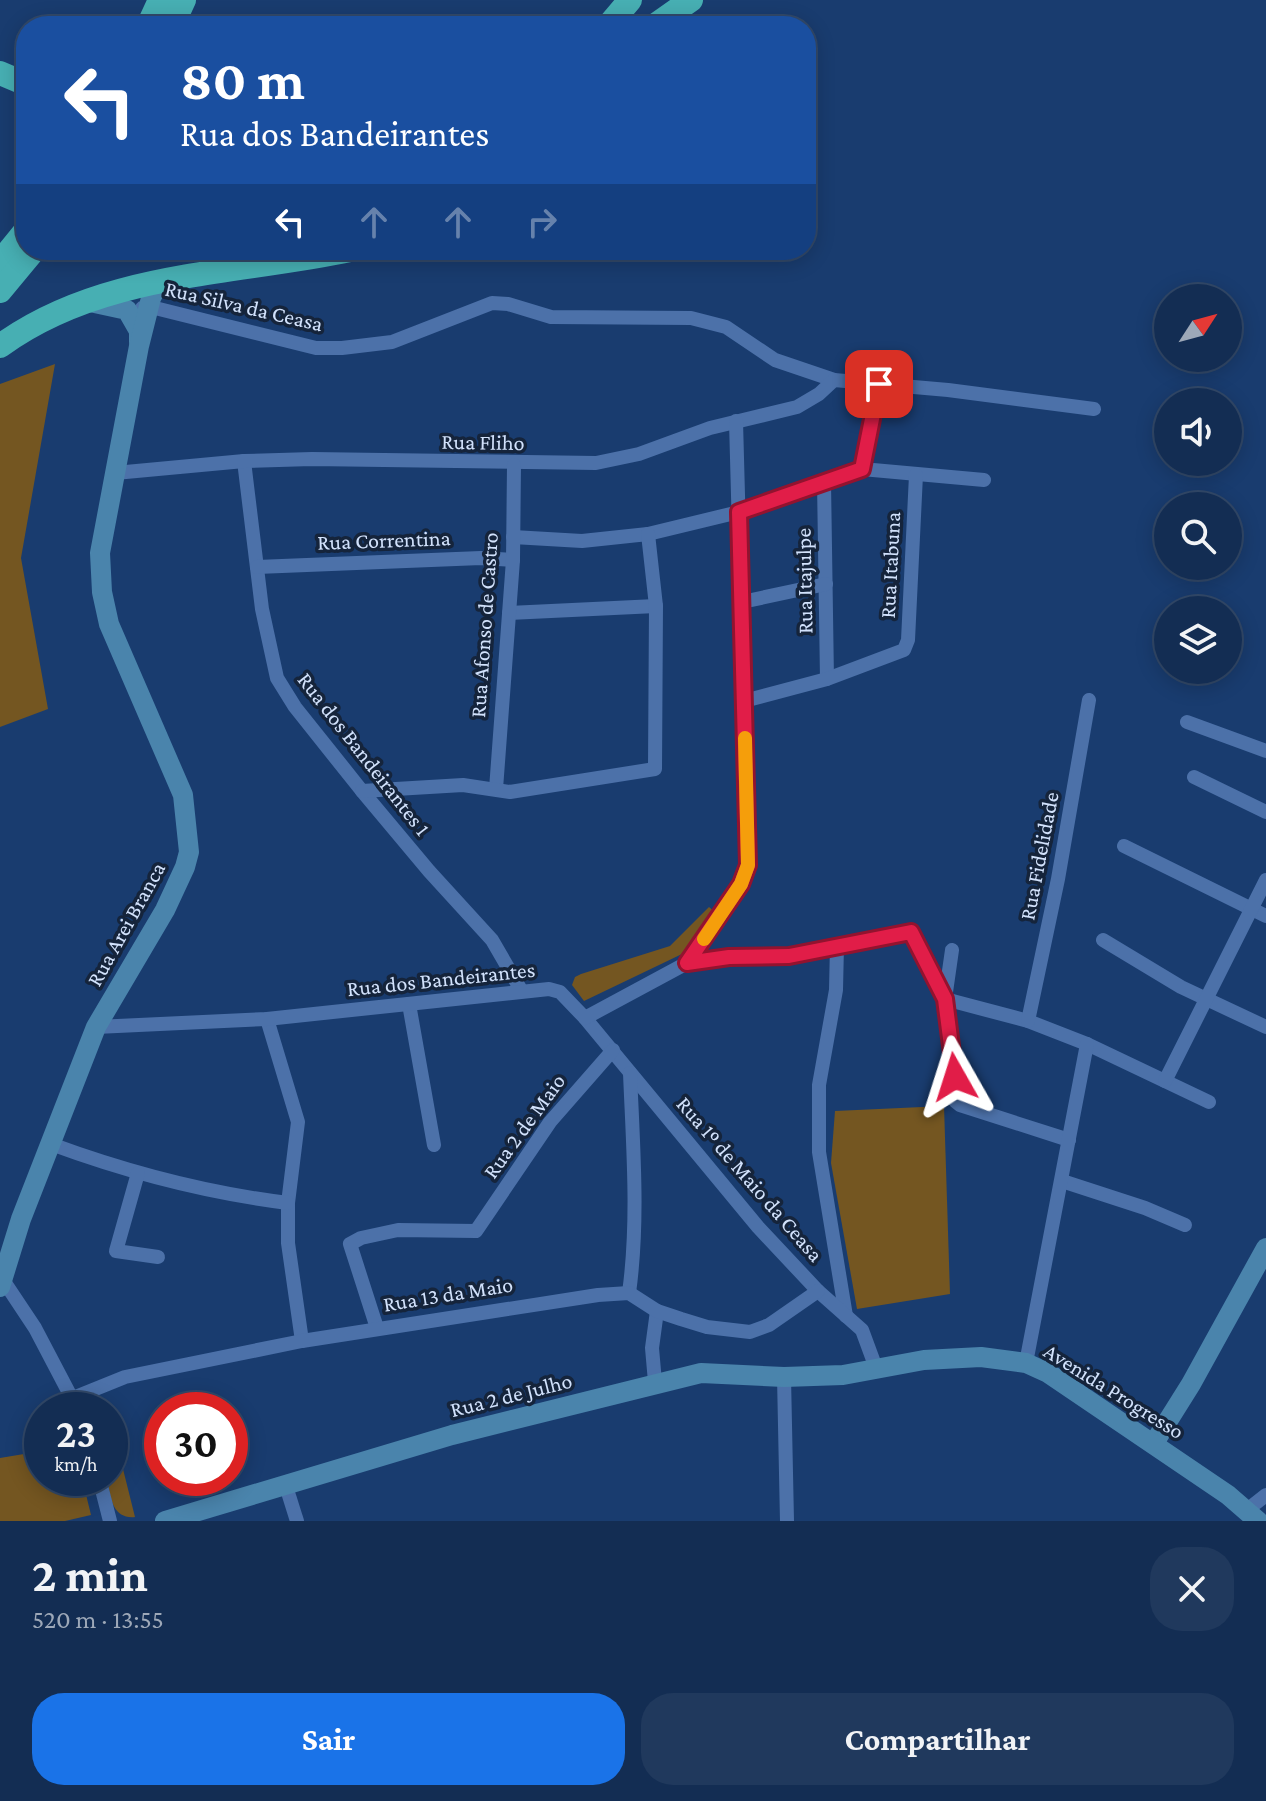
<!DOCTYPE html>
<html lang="pt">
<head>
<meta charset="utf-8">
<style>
  body { margin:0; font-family:"Crimson Pro",serif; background:#20395d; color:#f1f3f6; height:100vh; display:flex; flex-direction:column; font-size:30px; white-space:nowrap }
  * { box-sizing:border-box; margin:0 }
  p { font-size:26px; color:#9da8b8 }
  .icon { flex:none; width:44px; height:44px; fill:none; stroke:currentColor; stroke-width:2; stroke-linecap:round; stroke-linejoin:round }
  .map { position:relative; height:1521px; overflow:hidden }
  .drawer { display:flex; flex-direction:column; background:#132d53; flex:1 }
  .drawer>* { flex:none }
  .top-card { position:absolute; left:16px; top:16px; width:800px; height:244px; border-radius:32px; box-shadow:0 4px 20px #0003,0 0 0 2px #32496a; background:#1a4fa0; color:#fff; overflow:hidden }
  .needle { width:52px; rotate:54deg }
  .fabs { position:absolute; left:1154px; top:284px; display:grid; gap:16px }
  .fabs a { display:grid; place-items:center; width:88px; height:88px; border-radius:50%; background:#132d53; box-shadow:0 4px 20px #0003,0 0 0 2px #32496a; font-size:40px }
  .speed { position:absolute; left:24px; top:1392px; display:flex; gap:16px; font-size:40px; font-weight:700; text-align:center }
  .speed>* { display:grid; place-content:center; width:104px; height:104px; border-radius:50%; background:#132d53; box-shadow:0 4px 20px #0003,0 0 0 2px #32496a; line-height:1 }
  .speed small { font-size:20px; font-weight:400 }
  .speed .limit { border:12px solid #d22; background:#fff; color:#111 }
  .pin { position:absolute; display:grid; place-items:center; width:68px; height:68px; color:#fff; margin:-34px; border-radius:16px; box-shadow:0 4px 12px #0006 }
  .me { position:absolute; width:88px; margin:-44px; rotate:354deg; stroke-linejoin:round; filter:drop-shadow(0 0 6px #0008) }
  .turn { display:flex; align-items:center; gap:28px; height:168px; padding:0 32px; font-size:36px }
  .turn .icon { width:104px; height:104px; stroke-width:2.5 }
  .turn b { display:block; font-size:56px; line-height:68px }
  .lanes { display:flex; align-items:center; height:76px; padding:0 32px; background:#0003; justify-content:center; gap:40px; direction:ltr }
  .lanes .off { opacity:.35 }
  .round { display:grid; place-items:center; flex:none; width:84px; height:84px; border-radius:32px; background:#20395d }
  .overview { display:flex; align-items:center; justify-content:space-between; height:136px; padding:0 32px }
  h1 { font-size:48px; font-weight:700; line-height:60px }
  .cta { display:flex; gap:16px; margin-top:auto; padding:16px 32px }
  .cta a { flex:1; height:92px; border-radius:32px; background:#1a73e8; color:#fff; font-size:32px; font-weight:700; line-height:92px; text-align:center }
  .cta a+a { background:#20395d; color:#f1f3f6 }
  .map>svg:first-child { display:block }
  .green { fill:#745621 }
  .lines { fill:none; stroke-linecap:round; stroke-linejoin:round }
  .street { stroke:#4c71a9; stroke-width:14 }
  .secondary { stroke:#4a84ac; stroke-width:20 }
  .highway { stroke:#47afb3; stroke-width:24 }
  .route-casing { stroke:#92132f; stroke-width:20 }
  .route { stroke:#e11d48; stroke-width:14 }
  .slow { stroke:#f59e0b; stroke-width:14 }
  .labels { text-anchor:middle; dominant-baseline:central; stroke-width:7; stroke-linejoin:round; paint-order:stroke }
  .street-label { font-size:22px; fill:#d2e2fc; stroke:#15243b }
</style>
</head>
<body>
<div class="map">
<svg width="1266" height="1521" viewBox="0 0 1266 1521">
  <rect width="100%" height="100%" fill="#193c6f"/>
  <!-- green -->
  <g class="green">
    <path d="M 55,364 L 21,558 L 48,709 L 0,727 L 0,384 Z"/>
    <path d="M 709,907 L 716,913 L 682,954 L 584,1001 L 572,985 L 575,977 L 581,974 L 670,946 Z"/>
    <path d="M 944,1106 L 950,1294 L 857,1309 L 831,1163 L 835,1111 Z"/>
    <path d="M 110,1433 L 114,1433 L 135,1517 C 98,1521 110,1454 110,1433 Z"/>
    <path d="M 42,1451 L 42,1478 L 82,1478 L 91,1515 L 65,1521 L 0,1521 L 0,1458 Z"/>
  </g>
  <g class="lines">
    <!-- street -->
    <g class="street">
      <path d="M 142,308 L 151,307 L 316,348 L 342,348 L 392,342 L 492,303 L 508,304 L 551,317 L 691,318 L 726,327 L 775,360 L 834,380 L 948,390 L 1094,409"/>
      <path d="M 244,461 L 262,609 L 277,678 L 295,707 L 362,791 L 429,871 L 492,940 L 521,990"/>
      <path d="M 862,469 L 879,384"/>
      <path d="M 115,473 L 244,461 L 312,459 L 596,463 L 639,454 L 710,428 L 797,407 L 819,394 L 834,380"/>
      <path d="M 824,482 L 827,679"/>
      <path d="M 513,537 L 582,541 L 648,534 L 739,512 L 862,469 L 984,480"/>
      <path d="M 257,567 L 481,558 L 513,560"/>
      <path d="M 742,602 L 826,584"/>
      <path d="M 509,613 L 656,606"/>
      <path d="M 744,701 L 827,679 L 904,650 L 908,640 L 916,475"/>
      <path d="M 1187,722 L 1266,751"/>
      <path d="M 1194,777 L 1266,812"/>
      <path d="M 496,789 L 513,560 L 514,465"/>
      <path d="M 362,791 L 463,785 L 510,792 L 655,769 L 656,606 L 648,534"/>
      <path d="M 1124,846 L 1266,916"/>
      <path d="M 1103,940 L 1181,987 L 1266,1027"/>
      <path d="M 837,945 L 836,990 L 819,1085 L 819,1152 L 846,1316"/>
      <path d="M 952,950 L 945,999 L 956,1068 L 955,1101 L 960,1105 L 1069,1140"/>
      <path d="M 687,963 L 741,884 L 748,865 L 736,421"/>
      <path d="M 945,999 L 1028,1021 L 1087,1044 L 1209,1102"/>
      <path d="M 409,1004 L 434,1145"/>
      <path d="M 585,1018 L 758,1227 L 818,1291 L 862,1330 L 876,1368"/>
      <path d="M 267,1019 L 298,1122 L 288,1203 L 288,1243 L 302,1341"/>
      <path d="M 1028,1021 L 1058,879 L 1089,700"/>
      <path d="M 96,1027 L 267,1019 L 549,989 L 560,992 L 585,1018 L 687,963 L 729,957 L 789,956 L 909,932 C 921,937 935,985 945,999"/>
      <path d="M 1165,1081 L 1266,880"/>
      <path d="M 51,1144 C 127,1172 207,1193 288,1203"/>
      <path d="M 138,1173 L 116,1251 L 158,1257"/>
      <path d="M 1062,1181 L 1145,1208 L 1185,1225"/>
      <path d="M 3,1280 L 35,1328 L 78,1410"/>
      <path d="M 629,1293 C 639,1220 633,1147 630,1073"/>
      <path d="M 377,1328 L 350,1244 L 361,1238 L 398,1230 L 476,1231 L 550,1122 L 613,1050"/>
      <path d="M 1026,1363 L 1087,1044"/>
      <path d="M 784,1377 L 787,1521"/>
      <path d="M 655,1382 L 652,1348 L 657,1311"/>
      <path d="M 73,1398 L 125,1377 L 302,1341 L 598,1295 L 629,1293 L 657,1311 L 681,1319 L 707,1327 L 750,1332 L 769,1325 L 818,1291"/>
      <path d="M 99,1478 L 110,1521"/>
      <path d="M 285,1483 L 297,1521"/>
      <path d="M 1247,1510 L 1266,1495"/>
    </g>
    <!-- secondary -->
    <g class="secondary">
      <path d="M 90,302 L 127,310 L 139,331 L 139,342"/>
      <path d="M 0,1287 L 21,1219 L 96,1027 L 165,910 L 185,867 L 189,852 L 183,795 L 109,624 L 102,592 L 100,553 L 139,346 L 151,298 L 155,290 L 168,279"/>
      <path d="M 1154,1443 L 1191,1384 L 1266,1248"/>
      <path d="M 165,1521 L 452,1435 L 701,1373 L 784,1377 L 843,1375 L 924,1360 L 981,1357 L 1026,1363 L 1048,1373 L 1228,1495 L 1258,1521"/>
    </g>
    <!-- highway -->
    <g class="highway">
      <path d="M 148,26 L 160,0"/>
      <path d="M 172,26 L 184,0"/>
      <path d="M 608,26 L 630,0"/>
      <path d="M 654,26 L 691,0"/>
      <path d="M 0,73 L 26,84"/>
      <path d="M 0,262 L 26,230"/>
      <path d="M 0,291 L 34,250"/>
      <path d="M 0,346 C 101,272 232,275 350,250"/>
    </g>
  </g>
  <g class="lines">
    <defs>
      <path id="route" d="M 879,384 L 862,469 L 739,512 L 748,865 L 741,884 L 687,963 L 729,957 L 789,956 L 911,932 L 945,999 L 955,1077"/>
    </defs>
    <!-- route casing -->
    <use href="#route" class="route-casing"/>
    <!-- route -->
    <use href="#route" class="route"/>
    <!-- slow -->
    <path class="slow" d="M 704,939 L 741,884 L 748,865 L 745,738"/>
  </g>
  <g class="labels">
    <!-- street labels -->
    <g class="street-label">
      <text transform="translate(244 306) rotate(13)">Rua Silva da Ceasa</text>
      <text transform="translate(483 442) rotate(1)">Rua Fliho</text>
      <text transform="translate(384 540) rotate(-2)">Rua Correntina</text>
      <text transform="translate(890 565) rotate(-87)">Rua Itabuna</text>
      <text transform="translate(804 581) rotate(-91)">Rua Itajulpe</text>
      <text transform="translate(484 625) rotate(-86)">Rua Afonso de Castro</text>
      <text transform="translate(364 754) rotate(52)">Rua dos Bandeirantes 1</text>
      <text transform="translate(1039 856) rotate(-79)">Rua Fidelidade</text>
      <text transform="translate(126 924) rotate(-61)">Rua Arei Branca</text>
      <text transform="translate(441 979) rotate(-6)">Rua dos Bandeirantes</text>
      <text transform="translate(524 1126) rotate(-54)">Rua 2 de Maio</text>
      <text transform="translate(750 1179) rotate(49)">Rua 1º de Maio da Ceasa</text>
      <text transform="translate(448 1294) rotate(-9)">Rua 13 da Maio</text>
      <text transform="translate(1114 1391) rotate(32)">Avenida Progresso</text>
      <text transform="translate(511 1395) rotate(-14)">Rua 2 de Julho</text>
    </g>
  </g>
</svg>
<div class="fabs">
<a><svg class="needle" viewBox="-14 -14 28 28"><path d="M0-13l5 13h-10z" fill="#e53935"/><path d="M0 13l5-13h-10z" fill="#9da8b8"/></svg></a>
<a><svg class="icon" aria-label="sound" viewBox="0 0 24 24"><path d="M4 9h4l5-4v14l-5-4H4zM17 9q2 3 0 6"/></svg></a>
<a><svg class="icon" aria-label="search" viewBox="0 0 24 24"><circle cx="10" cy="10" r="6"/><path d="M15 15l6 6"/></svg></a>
<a><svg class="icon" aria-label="layers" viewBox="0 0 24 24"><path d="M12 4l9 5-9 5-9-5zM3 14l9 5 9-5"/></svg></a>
</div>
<div class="speed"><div>23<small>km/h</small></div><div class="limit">30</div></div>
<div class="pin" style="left:879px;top:384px;background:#d93025"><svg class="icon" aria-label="arrive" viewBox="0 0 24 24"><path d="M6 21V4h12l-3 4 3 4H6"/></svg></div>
<svg class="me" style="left:955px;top:1077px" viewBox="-20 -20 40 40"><path d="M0-17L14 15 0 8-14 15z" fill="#e11d48" stroke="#fff" stroke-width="4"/></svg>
<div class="top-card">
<div class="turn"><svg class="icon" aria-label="left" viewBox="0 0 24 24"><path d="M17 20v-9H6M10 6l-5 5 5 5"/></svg><div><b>80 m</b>Rua dos Bandeirantes</div></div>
<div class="lanes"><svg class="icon" aria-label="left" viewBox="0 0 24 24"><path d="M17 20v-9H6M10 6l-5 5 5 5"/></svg><svg class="icon off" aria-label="ahead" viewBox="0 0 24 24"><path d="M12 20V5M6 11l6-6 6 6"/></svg><svg class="icon off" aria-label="ahead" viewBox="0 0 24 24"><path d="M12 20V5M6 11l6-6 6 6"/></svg><svg class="icon off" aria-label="right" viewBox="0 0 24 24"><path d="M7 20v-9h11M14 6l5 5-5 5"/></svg></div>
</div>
</div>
<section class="drawer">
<div class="overview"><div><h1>2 min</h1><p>520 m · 13:55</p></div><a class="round"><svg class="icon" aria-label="close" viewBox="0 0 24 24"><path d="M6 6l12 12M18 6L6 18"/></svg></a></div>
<div class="cta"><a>Sair</a><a>Compartilhar</a></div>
</section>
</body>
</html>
